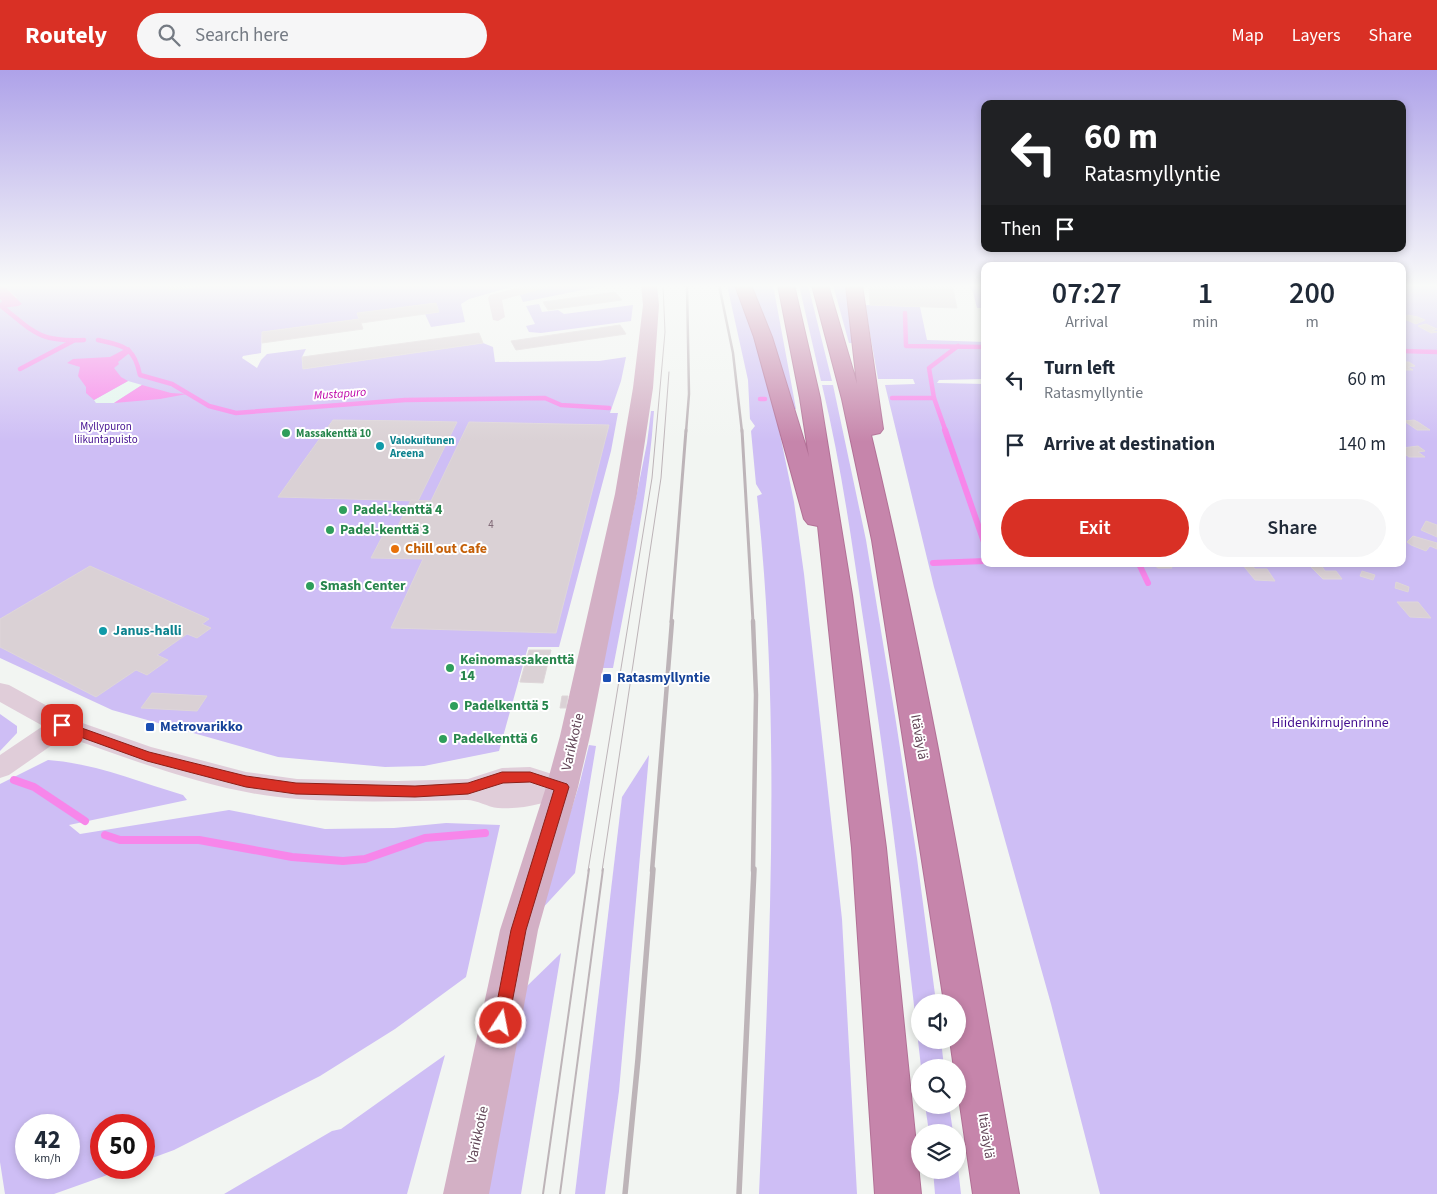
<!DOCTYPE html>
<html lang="en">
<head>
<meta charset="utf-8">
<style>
  body { margin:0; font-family:"Source Sans 3",sans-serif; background:#f6f6f7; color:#1f2937; height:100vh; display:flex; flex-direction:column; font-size:19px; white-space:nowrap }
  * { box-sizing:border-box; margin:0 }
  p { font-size:16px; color:#747a83 }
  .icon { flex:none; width:28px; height:28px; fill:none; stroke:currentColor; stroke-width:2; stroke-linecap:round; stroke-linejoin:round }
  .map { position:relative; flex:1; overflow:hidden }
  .drawer { position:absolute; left:981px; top:192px; width:425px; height:305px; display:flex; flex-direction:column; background:#fff; border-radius:10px; box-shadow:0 2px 8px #0003 }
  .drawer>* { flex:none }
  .hud { position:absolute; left:981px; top:30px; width:425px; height:152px; border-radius:10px; box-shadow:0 2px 8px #0003; background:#202124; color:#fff; overflow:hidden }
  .buttons { position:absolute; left:911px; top:924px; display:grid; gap:10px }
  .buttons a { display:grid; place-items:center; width:55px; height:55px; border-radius:50%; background:#fff; box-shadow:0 2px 8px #0003; font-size:25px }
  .speed { position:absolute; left:15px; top:1044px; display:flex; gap:10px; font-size:25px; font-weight:700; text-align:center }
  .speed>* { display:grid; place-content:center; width:65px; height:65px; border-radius:50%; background:#fff; box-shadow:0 2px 8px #0003; line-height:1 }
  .speed small { font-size:12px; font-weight:400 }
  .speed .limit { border:8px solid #d22; background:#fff; color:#111 }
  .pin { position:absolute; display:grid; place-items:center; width:42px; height:42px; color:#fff; margin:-21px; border-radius:10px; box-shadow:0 2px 8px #0006 }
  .me { position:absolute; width:55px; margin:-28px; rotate:11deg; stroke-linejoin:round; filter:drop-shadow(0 0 4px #0008) }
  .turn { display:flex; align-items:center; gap:18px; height:105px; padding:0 20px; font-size:22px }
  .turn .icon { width:65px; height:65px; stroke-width:2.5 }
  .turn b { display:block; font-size:35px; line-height:42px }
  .then { display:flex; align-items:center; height:48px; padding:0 20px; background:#0003; gap:10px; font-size:19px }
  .eta { display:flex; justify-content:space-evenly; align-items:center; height:85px; text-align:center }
  .eta b { font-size:30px; font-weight:600; line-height:35px }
  .primary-button { display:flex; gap:10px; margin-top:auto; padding:10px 20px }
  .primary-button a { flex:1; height:58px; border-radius:30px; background:#d93025; color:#fff; font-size:20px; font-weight:600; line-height:58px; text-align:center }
  .primary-button a+a { background:#f6f6f7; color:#1f2937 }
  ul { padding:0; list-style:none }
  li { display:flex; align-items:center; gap:15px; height:65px; padding:0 20px }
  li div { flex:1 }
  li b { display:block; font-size:19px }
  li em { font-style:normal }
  header { display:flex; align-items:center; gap:30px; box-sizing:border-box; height:70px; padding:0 25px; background:#d93025; color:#fff }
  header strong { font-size:24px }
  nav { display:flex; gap:28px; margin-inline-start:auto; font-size:18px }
  .search { width:350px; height:45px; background:#f6f6f7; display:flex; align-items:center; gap:12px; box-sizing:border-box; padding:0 18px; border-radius:28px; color:#747a83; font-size:19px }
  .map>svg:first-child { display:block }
  .green { fill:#cebef5; fill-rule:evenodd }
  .sand { fill:#e3f6ee }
  .water { fill:#f786ea }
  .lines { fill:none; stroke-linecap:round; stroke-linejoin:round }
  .stream-far2 { stroke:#f786ea; stroke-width:4.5 }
  .stream-far1 { stroke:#f786ea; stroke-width:6 }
  .stream { stroke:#f786ea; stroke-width:8 }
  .building { fill:#dad1d5; stroke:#ded6d9 }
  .highway-casing { stroke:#b27096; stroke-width:2 }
  .minor { fill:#e0cdd9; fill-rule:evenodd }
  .major { fill:#d3b0c5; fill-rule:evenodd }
  .highway { fill:#c685ab; fill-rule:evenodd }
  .tram-far1 { stroke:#bdb4b8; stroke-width:1 }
  .tram { stroke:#bdb4b8; stroke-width:2 }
  .rail-far3 { stroke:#bdb4b8; stroke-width:2.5 }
  .rail-far2 { stroke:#bdb4b8; stroke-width:3 }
  .rail-far1 { stroke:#bdb4b8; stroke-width:4.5 }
  .rail { stroke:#bdb4b8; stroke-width:5.5 }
  .route { fill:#d93025; stroke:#8d1f18 }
  .leisure-dot { fill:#2e9e5b; stroke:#fff; stroke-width:2 }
  .culture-dot { fill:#0f9aa8; stroke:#fff; stroke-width:2 }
  .food-dot { fill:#e8710a; stroke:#fff; stroke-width:2 }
  .transit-dot { fill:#1a4fb4; stroke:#fff; stroke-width:2 }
  .labels { text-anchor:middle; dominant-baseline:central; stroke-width:4; stroke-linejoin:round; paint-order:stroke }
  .far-park-label { font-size:11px; fill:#420d8f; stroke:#fff }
  .far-leisure-label { font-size:11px; font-weight:bold; fill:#27864d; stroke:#fff; text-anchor:start }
  .far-culture-label { font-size:11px; font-weight:bold; fill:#0d838f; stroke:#fff; text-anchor:start }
  .number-label { font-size:11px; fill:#816a77 }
  .far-water-label { font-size:12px; font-style:italic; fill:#bd00a7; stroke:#fff }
  .leisure-label { font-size:14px; font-weight:bold; fill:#27864d; stroke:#fff; text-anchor:start }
  .food-label { font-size:14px; font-weight:bold; fill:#c56008; stroke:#fff; text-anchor:start }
  .culture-label { font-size:14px; font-weight:bold; fill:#0d838f; stroke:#fff; text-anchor:start }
  .transit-label { font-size:14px; font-weight:bold; fill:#164399; stroke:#fff; text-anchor:start }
  .park-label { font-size:14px; fill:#420d8f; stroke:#fff }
  .street-label { font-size:14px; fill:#634758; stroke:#fff }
</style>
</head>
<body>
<header>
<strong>Routely</strong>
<div class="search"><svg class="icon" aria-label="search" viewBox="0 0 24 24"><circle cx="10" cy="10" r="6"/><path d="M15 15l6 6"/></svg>Search here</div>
<nav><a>Map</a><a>Layers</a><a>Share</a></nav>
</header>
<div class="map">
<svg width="1437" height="1124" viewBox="0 0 1437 1124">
  <rect width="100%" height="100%" fill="#f2f5f2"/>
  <!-- green -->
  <g class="green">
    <path d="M 3,215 L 170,215 L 169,220 L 210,215 L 518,215 L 469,229 L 461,234 L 465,252 L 431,257 L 425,244 L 439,242 L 435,233 L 358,243 L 359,249 L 262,262 L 261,283 L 243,286 L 242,288 L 257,298 L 261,290 L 267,284 L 306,279 L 302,287 L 303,299 L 483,273 L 493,277 L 495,292 L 599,291 L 626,287 L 621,311 L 610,343 L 618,343 L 611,381 L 559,577 L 528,577 L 499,681 L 424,696 L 385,697 L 278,687 L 112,640 L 0,588 L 0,229 L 2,231 L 17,228 Z"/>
    <path d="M 552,215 L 607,215 L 523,232 L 520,225 Z"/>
    <path d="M 727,215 L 736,215 L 762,292 L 776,345 L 794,432 L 804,504 L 842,849 L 857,1124 L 759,1124 C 769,892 782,657 757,426 L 762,424 L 756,414 L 751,361 L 755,356 L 750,349 L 748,310 Z"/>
    <path d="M 749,215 L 773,215 L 796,339 L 790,339 L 775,286 Z"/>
    <path d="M 799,215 L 808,215 L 832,311 L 821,311 Z"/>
    <path d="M 833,215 L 847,215 L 857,273 L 849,273 Z"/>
    <path d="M 968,215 L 984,215 L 985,238 L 977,238 L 973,222 Z"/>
    <path d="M 1403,215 L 1437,215 L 1437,1124 L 1100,1124 L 1051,934 L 934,517 L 885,315 L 915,314 L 913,309 L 878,309 L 865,235 L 920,237 L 927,270 L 985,272 L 985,309 L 939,310 L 937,313 L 985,314 L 985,494 L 1058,494 L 1068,497 L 1068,494 L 1402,494 Z"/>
    <path d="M 539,234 L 542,242 L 558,240 L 564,244 L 633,235 L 631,251 L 541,263 L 529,262 L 526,256 L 535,254 L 526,236 Z"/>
    <path d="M 822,315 L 833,315 L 866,470 L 896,652 L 917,788 L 936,932 L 920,932 L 920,970 L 941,970 L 944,997 L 921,997 C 904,845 886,693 862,541 C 851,466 840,389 822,315 Z"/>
    <path d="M 651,341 L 654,341 C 648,427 629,513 613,598 L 602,598 L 647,373 Z"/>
    <path d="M 0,644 L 17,656 L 17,663 L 0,681 Z"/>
    <path d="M 589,675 L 596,676 L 575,803 L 539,842 L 580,712 Z"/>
    <path d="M 649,685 L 619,1021 L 605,1124 L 575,1124 L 622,727 Z"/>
    <path d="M 48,690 C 94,693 139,712 183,725 L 187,730 L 69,755 L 80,764 L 229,740 L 325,759 L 394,758 L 446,753 L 500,755 L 466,907 L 395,959 L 320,1006 L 174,1080 L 144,1091 L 144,1055 L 101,1055 L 101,1098 L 127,1098 L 54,1124 L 5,1124 L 0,1092 L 0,714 ZM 26,1055 L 69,1055 L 69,1098 L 26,1098 Z"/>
    <path d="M 561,883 L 521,1124 L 485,1124 L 525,918 Z"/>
    <path d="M 445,985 L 407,1124 L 224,1124 L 332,1061 L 341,1059 Z"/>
    <path d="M 925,1035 L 949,1035 L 953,1062 L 929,1062 Z"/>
    <path d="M 958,1098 L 961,1124 L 935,1124 L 933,1100 L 958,1100 Z"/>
  </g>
  <!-- sand -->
  <path class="sand" d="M 128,311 L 142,315 L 114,333 L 96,333 L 94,330 Z"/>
  <!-- water -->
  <g class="water">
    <path d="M 0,215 L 3,215 L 22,234 L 18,236 L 3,238 L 0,235 L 2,231 L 0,229 Z"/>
    <path d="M 129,277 L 132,281 L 118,292 L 119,294 L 114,298 L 121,307 L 128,311 L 94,330 L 86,323 L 86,317 L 78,306 L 80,297 L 67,293 L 73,289 L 110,287 Z"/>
    <path d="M 142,315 L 171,323 L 187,324 L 160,329 L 114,333 Z"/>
  </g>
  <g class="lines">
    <!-- stream-far2 -->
    <g class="stream-far2">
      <path d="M 0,235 C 34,262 38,272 84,270"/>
      <path d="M 905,243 L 906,276 L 985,277"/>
      <path d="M 98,270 C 124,276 134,276 140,305 L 172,314 L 209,336 L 236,343 L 405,330 L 545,328 L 561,335 L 609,338"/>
      <path d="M 1402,281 L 1437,282"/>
      <path d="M 20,299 L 73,271"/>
      <path d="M 892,328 L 934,328 L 929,298 L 958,276"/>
      <path d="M 934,328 L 946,362"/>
      <path d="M 760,329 L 765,329"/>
    </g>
    <!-- stream-far1 -->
    <g class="stream-far1">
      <path d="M 945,360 L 985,475"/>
      <path d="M 933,493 L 985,491"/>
      <path d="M 1139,494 L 1148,513"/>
    </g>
    <!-- stream -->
    <g class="stream">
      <path d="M 14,710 L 34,717 L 85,751"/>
      <path d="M 105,765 L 120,770 L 199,770 L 292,787 L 343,791 L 365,789 L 425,768 L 485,763"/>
    </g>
  </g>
  <!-- building -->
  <g class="building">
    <path d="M 170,215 L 210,215 L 169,220 Z"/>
    <path d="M 869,215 L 952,215 L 957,238 L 870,235 Z"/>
    <path d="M 615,222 L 622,230 L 548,240 L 543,232 Z"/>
    <path d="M 436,233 L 439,242 L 361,253 L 363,259 L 262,273 L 262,262 L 359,249 L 357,243 Z"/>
    <path d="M 1408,245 L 1418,247 L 1425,250 L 1416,254 L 1402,248 Z"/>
    <path d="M 1426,254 L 1437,259 L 1432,260 L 1437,262 L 1431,263 L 1418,256 Z"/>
    <path d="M 620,255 L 626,264 L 516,280 L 511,271 Z"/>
    <path d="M 479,263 L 483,273 L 303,299 L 302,287 Z"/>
    <path d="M 1402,292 L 1409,292 L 1415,296 L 1408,297 L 1413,300 L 1405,300 L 1402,299 Z"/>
    <path d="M 333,350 L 413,351 L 457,352 L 418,431 L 278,427 Z"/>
    <path d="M 1414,350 L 1418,352 L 1430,360 L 1417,360 L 1404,351 Z"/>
    <path d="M 469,352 L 609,355 L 556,563 L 391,558 L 423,489 L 371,488 L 384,463 L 396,464 L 399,458 L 397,458 L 411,430 L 431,431 Z"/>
    <path d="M 1418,376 L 1425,381 L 1418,382 L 1425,387 L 1409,387 L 1402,382 L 1402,378 Z"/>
    <path d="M 1426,451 L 1437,455 L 1437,467 L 1421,460 Z"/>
    <path d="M 1413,466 L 1437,473 L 1437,479 L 1430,476 L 1426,481 L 1411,475 L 1407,472 Z"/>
    <path d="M 1152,494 L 1170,494 L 1172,498 L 1158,498 Z"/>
    <path d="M 1242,494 L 1251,494 L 1255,499 L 1267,499 L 1275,511 L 1255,510 Z"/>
    <path d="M 1309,495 L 1321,495 L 1325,501 L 1336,501 L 1342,509 L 1323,509 Z"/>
    <path d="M 90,496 L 209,549 L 202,554 L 211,558 L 197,568 L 187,564 L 157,585 L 168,590 L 147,605 L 136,600 L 96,627 L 0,577 L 0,549 Z"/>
    <path d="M 1362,501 L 1375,505 L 1373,510 L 1360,506 Z"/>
    <path d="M 1396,512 L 1409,517 L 1408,522 L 1395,518 Z"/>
    <path d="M 1397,532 L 1418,532 L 1431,548 L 1410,547 Z"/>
    <path d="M 529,580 L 551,580 L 543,613 L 520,612 Z"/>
    <path d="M 152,623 L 207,626 L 197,641 L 141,638 Z"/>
    <path d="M 562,626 L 568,626 L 566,638 L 560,638 Z"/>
  </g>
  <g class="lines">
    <defs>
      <g id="highway">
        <path d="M 735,215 L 751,215 L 772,267 L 809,387 L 800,328 L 778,215 L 794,215 L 820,328 L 852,525 L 886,778 L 921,1124 L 875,1124 L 852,778 L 818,456 L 808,454 L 804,449 L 754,267 Z"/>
        <path d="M 812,215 L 828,215 L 857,314 L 846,215 L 862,215 L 883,359 L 880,363 L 871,365 C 931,615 973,871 1019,1124 L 973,1124 L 958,1021 L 958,998 L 954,998 L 950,970 L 958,970 L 958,932 L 944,932 L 872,470 L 842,329 Z"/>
      </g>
    </defs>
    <!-- highway casing -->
    <use href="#highway" class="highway-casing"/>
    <!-- minor -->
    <g class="minor">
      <path d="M 527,215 L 547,215 L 545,218 L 502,230 L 505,247 L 498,251 L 493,250 L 488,228 L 490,225 Z"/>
      <path d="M 0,613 L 9,615 L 71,649 L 151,677 L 246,702 L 297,709 L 397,711 L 468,709 L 502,698 L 530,697 L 571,710 L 575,717 L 571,724 C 546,732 525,740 498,738 C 487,737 476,729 465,730 C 409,731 354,733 298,729 C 221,724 137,692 65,666 L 9,705 L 0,708 L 0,685 L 43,656 L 0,632 Z"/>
    </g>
    <!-- major -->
    <path class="major" d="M 641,215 L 657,215 L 659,235 L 653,318 L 637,424 L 590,666 L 578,717 L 538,860 L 489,1124 L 443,1124 L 500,860 L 546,717 L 560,666 L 615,424 L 633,318 L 643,235 Z"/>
    <!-- highway -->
    <use href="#highway" class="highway"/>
    <!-- tram-far1 -->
    <g class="tram-far1">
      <path d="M 588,801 L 652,408 L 665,262 L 663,215"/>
      <path d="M 602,801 L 661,408 L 669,302"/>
    </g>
    <!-- tram -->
    <g class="tram">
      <path d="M 543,1124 L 589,799"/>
      <path d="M 560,1124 L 603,799"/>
    </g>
    <!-- rail-far3 -->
    <g class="rail-far3">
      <path d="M 719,215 L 733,283 L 742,362"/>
      <path d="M 686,362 L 689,324 L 687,215"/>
    </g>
    <!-- rail-far2 -->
    <g class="rail-far2">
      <path d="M 742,360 L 753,552"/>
      <path d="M 671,552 L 686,360"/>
    </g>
    <!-- rail-far1 -->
    <g class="rail-far1">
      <path d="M 753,551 L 756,625 L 753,801"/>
      <path d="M 652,801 L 672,551"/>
    </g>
    <!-- rail -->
    <g class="rail">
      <path d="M 625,1124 L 638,989 L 653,799"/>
      <path d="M 739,1124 L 754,799"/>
    </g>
  </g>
  <!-- sky -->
  <linearGradient id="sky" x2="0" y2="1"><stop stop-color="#aea2e9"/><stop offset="0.58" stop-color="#f9faf9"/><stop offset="1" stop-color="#f9faf9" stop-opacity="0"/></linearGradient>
  <rect width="1437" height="372" fill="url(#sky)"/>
  <!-- route -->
  <path class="route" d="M 62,651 L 149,682 L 246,706 L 296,713 L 415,716 L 468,713 L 502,702 L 530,702 L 567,714 L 569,717 L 526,860 L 507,959 L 501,961 L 495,959 L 493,953 L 511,860 L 554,720 L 530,712 L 503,713 L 468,724 L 415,727 L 296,724 L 246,717 L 147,691 L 58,659 L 56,655 L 58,652 Z"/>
  <!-- markers -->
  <g class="leisure-dot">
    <circle cx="286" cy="363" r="5"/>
    <circle cx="343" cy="440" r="5"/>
    <circle cx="330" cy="460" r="5"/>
    <circle cx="310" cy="516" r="5"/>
    <circle cx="450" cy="598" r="5"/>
    <circle cx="454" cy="636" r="5"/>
    <circle cx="443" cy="669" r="5"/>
  </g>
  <g class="culture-dot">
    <circle cx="380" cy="376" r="5"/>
    <circle cx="103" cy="561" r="5"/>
  </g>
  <circle class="food-dot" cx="395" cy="479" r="5"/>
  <g class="transit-dot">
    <rect x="602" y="603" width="10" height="10" rx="2.5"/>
    <rect x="145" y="652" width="10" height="10" rx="2.5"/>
  </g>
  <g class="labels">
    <!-- far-park labels -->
    <g class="far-park-label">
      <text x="106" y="356">Myllypuron<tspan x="106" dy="13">liikuntapuisto</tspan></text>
    </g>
    <!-- far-leisure labels -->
    <g class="far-leisure-label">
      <text x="296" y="363">Massakenttä 10</text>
    </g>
    <!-- far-culture labels -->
    <g class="far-culture-label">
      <text x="390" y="370">Valokuitunen<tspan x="390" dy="13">Areena</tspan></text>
    </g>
    <!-- number labels -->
    <g class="number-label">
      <text x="491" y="454">4</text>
    </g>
    <!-- far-water labels -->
    <g class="far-water-label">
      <text transform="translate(340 324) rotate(-4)">Mustapuro</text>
    </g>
    <!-- leisure labels -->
    <g class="leisure-label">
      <text x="353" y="440">Padel-kenttä 4</text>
      <text x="340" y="460">Padel-kenttä 3</text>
      <text x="320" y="516">Smash Center</text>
      <text x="460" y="590">Keinomassakenttä<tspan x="460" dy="16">14</tspan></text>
      <text x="464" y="636">Padelkenttä 5</text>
      <text x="453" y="669">Padelkenttä 6</text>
    </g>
    <!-- food labels -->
    <g class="food-label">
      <text x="405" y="479">Chill out Cafe</text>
    </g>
    <!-- culture labels -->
    <g class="culture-label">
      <text x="113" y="561">Janus-halli</text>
    </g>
    <!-- transit labels -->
    <g class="transit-label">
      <text x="617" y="608">Ratasmyllyntie</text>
      <text x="160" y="657">Metrovarikko</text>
    </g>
    <!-- park labels -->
    <g class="park-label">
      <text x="1330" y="653">Hiidenkirnujenrinne</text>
    </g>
    <!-- street labels -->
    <g class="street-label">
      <text transform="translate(919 667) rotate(80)">Itäväylä</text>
      <text transform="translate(573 672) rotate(-77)">Varikkotie</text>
      <text transform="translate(478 1065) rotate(-78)">Varikkotie</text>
      <text transform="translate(986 1066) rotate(81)">Itäväylä</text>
    </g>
  </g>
</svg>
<div class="buttons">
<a><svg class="icon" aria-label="sound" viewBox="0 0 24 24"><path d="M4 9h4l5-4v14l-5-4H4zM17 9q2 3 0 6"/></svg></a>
<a><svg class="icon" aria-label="search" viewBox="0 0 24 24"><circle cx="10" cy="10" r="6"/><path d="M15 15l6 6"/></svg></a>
<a><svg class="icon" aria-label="layers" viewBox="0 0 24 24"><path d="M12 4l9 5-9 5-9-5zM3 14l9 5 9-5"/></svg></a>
</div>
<div class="speed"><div>42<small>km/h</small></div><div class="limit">50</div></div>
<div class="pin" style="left:62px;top:655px;background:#d93025"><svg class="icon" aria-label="arrive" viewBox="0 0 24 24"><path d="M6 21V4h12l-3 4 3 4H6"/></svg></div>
<svg class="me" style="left:501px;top:953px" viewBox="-20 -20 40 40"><circle r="17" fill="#d93025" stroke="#fff" stroke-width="3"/><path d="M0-11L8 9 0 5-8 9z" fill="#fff"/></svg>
<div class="hud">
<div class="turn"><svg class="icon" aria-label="left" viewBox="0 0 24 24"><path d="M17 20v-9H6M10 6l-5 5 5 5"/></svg><div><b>60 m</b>Ratasmyllyntie</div></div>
<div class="then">Then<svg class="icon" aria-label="arrive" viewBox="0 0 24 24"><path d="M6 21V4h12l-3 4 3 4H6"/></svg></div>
</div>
<section class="drawer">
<div class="eta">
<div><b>07:27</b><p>Arrival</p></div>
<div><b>1</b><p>min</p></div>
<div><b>200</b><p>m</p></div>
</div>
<ul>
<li><svg class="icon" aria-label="left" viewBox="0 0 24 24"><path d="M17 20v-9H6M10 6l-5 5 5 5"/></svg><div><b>Turn left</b><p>Ratasmyllyntie</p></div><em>60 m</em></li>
<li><svg class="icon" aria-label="arrive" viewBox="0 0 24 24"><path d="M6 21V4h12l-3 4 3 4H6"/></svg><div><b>Arrive at destination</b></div><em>140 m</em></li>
</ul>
<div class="primary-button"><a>Exit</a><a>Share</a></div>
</section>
</div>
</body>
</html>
